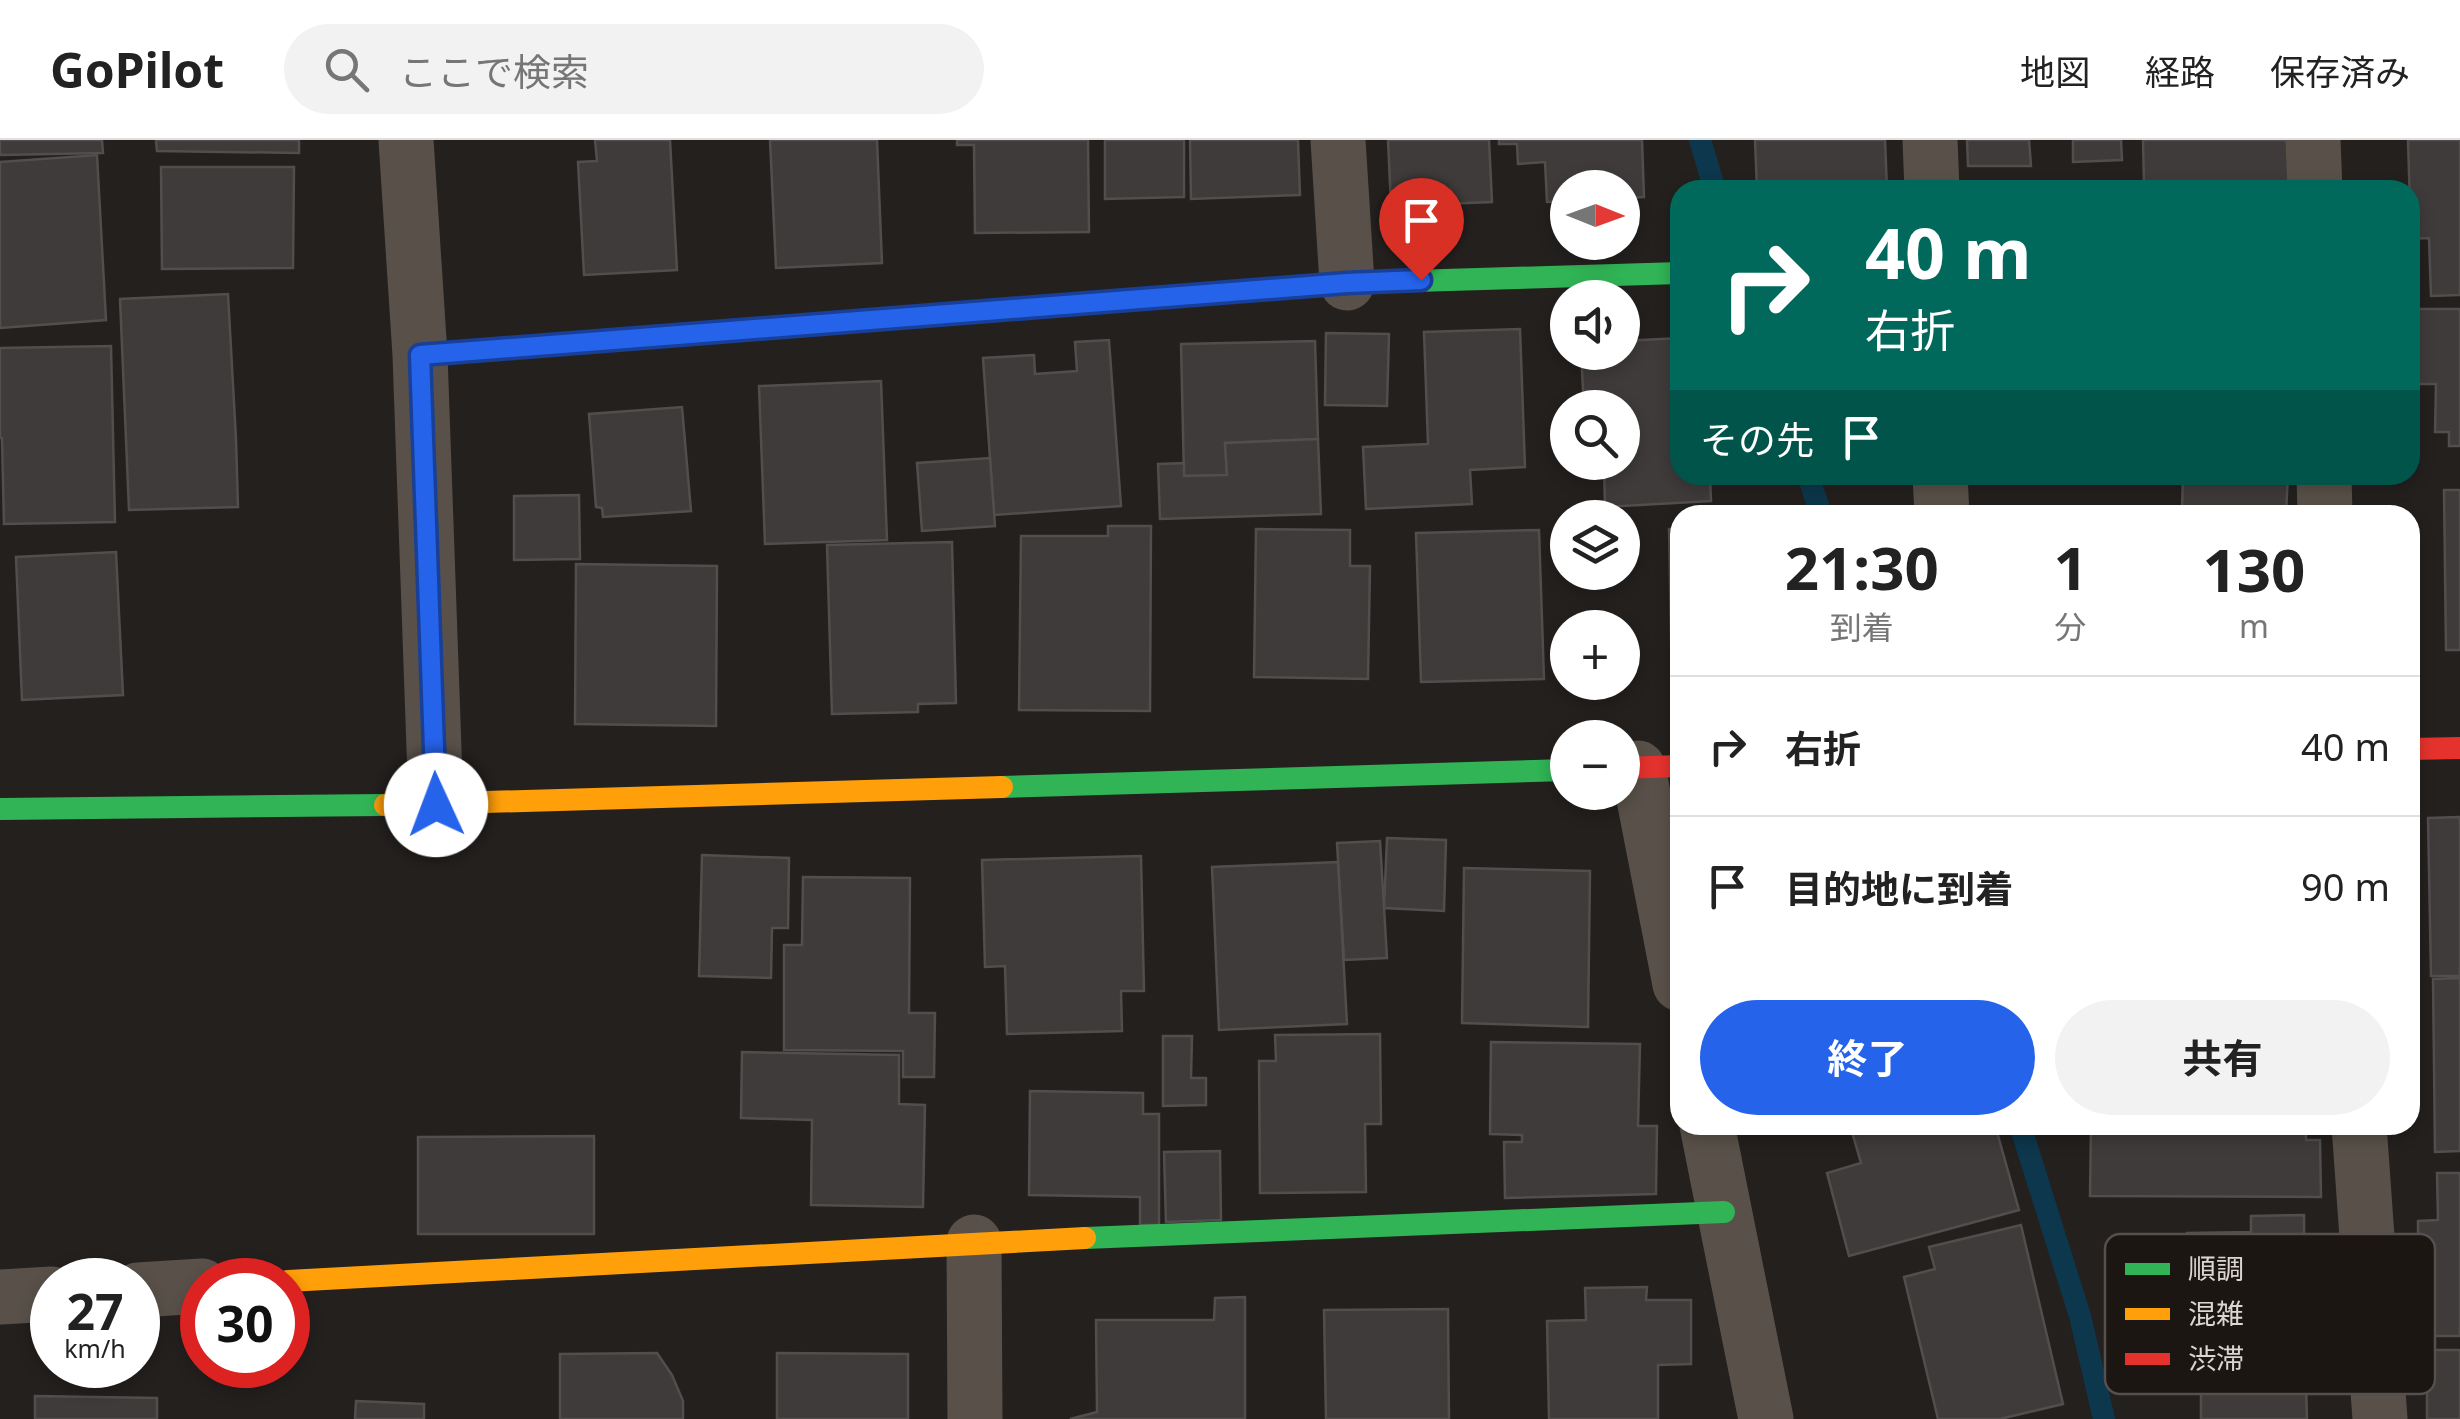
<!DOCTYPE html>
<html lang="ja">
<head>
<meta charset="utf-8">
<style>
  body { margin:0; font-family:"Noto Sans","Noto Sans JP",sans-serif; background:#f2f2f2; color:#222; height:100vh; display:flex; flex-direction:column; font-size:38px; white-space:nowrap }
  * { box-sizing:border-box; margin:0 }
  p { font-size:32px; color:#767676 }
  .icon { flex:none; width:55px; height:55px; fill:none; stroke:currentColor; stroke-width:2; stroke-linecap:round; stroke-linejoin:round }
  .map { position:relative; flex:1; overflow:hidden }
  .sheet { position:absolute; left:1670px; top:365px; width:750px; height:630px; display:flex; flex-direction:column; background:#fff; border-radius:30px; box-shadow:0 5px 15px #0003 }
  .sheet>* { flex:none }
  .hud { position:absolute; left:1670px; top:40px; width:750px; height:305px; border-radius:30px; box-shadow:0 5px 15px #0003; background:#00695c; color:#fff; overflow:hidden }
  .needle { width:65px; rotate:91deg }
  .tools { position:absolute; left:1550px; top:30px; display:grid; gap:20px }
  .tools a { display:grid; place-items:center; width:90px; height:90px; border-radius:50%; background:#fff; box-shadow:0 5px 15px #0003; font-size:50px }
  .speed { position:absolute; left:30px; top:1118px; display:flex; gap:20px; font-size:50px; font-weight:700; text-align:center }
  .speed>* { display:grid; place-content:center; width:130px; height:130px; border-radius:50%; background:#fff; box-shadow:0 5px 15px #0003; line-height:1 }
  .speed small { font-size:25px; font-weight:400 }
  .speed .limit { border:15px solid #d22; background:#fff; color:#111 }
  .pin { position:absolute; display:grid; place-items:center; width:85px; height:85px; color:#fff; margin:-102px -42px; border-radius:50% 50% 50% 0; rotate:-45deg; box-shadow:0 0 10px #0007 }
  .pin .icon { rotate:45deg }
  .me { position:absolute; width:110px; margin:-55px; rotate:358deg; stroke-linejoin:round; filter:drop-shadow(0 0 8px #0008) }
  .turn { display:flex; align-items:center; gap:35px; height:210px; padding:0 30px; font-size:45px }
  .turn .icon { width:130px; height:130px; stroke-width:2.5 }
  .turn b { display:block; font-size:70px; line-height:85px }
  .then { display:flex; align-items:center; height:95px; padding:0 30px; background:#0003; gap:20px; font-size:38px }
  .eta { display:flex; justify-content:space-evenly; align-items:center; height:170px; text-align:center }
  .eta b { font-size:60px; font-weight:700; line-height:70px }
  .action { display:flex; gap:20px; margin-top:auto; padding:20px 30px }
  .action a { flex:1; height:115px; border-radius:60px; background:#2563eb; color:#fff; font-size:40px; font-weight:700; line-height:115px; text-align:center }
  .action a+a { background:#f2f2f2; color:#222 }
  ul { padding:0; list-style:none }
  li { display:flex; align-items:center; gap:30px; height:140px; padding:0 30px; border-top:2px solid #e0e0e0 }
  li div { flex:1 }
  li b { display:block; font-size:38px }
  li em { font-style:normal }
  header { display:flex; align-items:center; gap:60px; box-sizing:border-box; height:140px; padding:0 50px; background:#fff; border-bottom:2px solid #e0e0e0 }
  header strong { font-size:48px }
  nav { display:flex; gap:55px; margin-inline-start:auto; font-size:35px }
  .search { width:700px; height:90px; background:#f2f2f2; display:flex; align-items:center; gap:25px; box-sizing:border-box; padding:0 35px; border-radius:55px; color:#767676; font-size:38px }
  .map>svg:first-child { display:block }
  .lines { fill:none; stroke-linecap:round; stroke-linejoin:round }
  .stream { stroke:#0d374c; stroke-width:22 }
  .building { fill:#3e3b3a; stroke:#514e4d; stroke-width:2.5 }
  .street { stroke:#595149; stroke-width:55 }
  .fast { stroke:#30b455; stroke-width:22 }
  .slow { stroke:#ff9f0a; stroke-width:22 }
  .jam { stroke:#e5322d; stroke-width:22 }
  .route-casing { stroke:#184099; stroke-width:25 }
  .route { stroke:#2563eb; stroke-width:18 }
  .key { fill:#1c1613; stroke:#55504d; stroke-width:2.5 }
  .key-label { font-size:28px; fill:#dbd6d4 }
</style>
</head>
<body>
<header>
<strong>GoPilot</strong>
<div class="search"><svg class="icon" aria-label="search" viewBox="0 0 24 24"><circle cx="10" cy="10" r="6"/><path d="M15 15l6 6"/></svg>ここで検索</div>
<nav><a>地図</a><a>経路</a><a>保存済み</a></nav>
</header>
<div class="map">
<svg width="2460" height="1279" viewBox="0 0 2460 1279">
  <rect width="100%" height="100%" fill="#23201e"/>
  <g class="lines">
    <!-- stream -->
    <g class="stream">
      <path d="M 1700,0 L 1715,50"/>
      <path d="M 1808,335 L 1821,375"/>
      <path d="M 2020,985 L 2080,1176 L 2104,1279"/>
    </g>
  </g>
  <!-- building -->
  <g class="building">
    <path d="M 0,0 L 102,0 L 103,13 L 0,15 Z"/>
    <path d="M 156,0 L 299,0 L 299,13 L 157,11 Z"/>
    <path d="M 595,0 L 670,0 L 677,130 L 584,135 L 578,22 L 597,21 Z"/>
    <path d="M 770,0 L 877,0 L 882,123 L 776,128 Z"/>
    <path d="M 957,0 L 1088,0 L 1089,92 L 975,93 L 974,5 L 957,5 Z"/>
    <path d="M 1105,0 L 1184,0 L 1184,57 L 1105,59 Z"/>
    <path d="M 1190,0 L 1298,0 L 1300,55 L 1191,59 Z"/>
    <path d="M 1388,0 L 1489,0 L 1492,62 L 1391,66 Z"/>
    <path d="M 1499,0 L 1642,0 L 1644,57 L 1622,58 L 1622,48 L 1568,48 L 1568,61 L 1547,62 L 1545,22 L 1518,24 L 1517,4 L 1499,4 Z"/>
    <path d="M 1755,0 L 1885,0 L 1887,50 L 1757,50 Z"/>
    <path d="M 1967,0 L 2029,0 L 2031,26 L 1968,26 Z"/>
    <path d="M 2073,0 L 2121,0 L 2122,20 L 2073,22 Z"/>
    <path d="M 2143,0 L 2289,0 L 2290,41 L 2144,45 Z"/>
    <path d="M 2408,0 L 2460,0 L 2460,155 L 2431,156 L 2429,98 L 2411,99 Z"/>
    <path d="M 97,15 L 106,180 L 0,188 L 0,22 Z"/>
    <path d="M 161,27 L 294,27 L 293,128 L 162,129 Z"/>
    <path d="M 228,154 L 236,299 L 238,367 L 129,370 L 120,159 Z"/>
    <path d="M 2410,169 L 2460,169 L 2460,306 L 2449,306 L 2449,292 L 2435,292 L 2436,244 L 2410,244 Z"/>
    <path d="M 1520,189 L 1525,327 L 1470,330 L 1472,364 L 1366,369 L 1363,307 L 1428,304 L 1424,192 Z"/>
    <path d="M 1326,193 L 1389,194 L 1387,266 L 1325,265 Z"/>
    <path d="M 1680,198 L 1680,335 L 1710,335 L 1711,361 L 1605,367 L 1604,322 L 1622,322 L 1622,268 L 1584,268 L 1581,212 L 1622,212 L 1622,201 Z"/>
    <path d="M 1109,200 L 1121,366 L 994,375 L 983,218 L 1034,215 L 1035,234 L 1077,231 L 1075,202 Z"/>
    <path d="M 1315,201 L 1318,299 L 1225,303 L 1227,335 L 1184,336 L 1181,204 Z"/>
    <path d="M 111,206 L 115,382 L 4,384 L 2,298 L 0,298 L 0,208 Z"/>
    <path d="M 881,241 L 887,400 L 765,404 L 759,246 Z"/>
    <path d="M 682,267 L 691,371 L 603,377 L 602,368 L 596,367 L 589,274 Z"/>
    <path d="M 1318,299 L 1321,374 L 1160,379 L 1158,324 L 1184,323 L 1184,336 L 1227,335 L 1225,303 Z"/>
    <path d="M 990,318 L 995,386 L 922,391 L 917,323 Z"/>
    <path d="M 2183,335 L 2288,335 L 2286,373 L 2182,370 Z"/>
    <path d="M 2444,350 L 2460,350 L 2460,510 L 2446,510 Z"/>
    <path d="M 579,355 L 580,419 L 514,420 L 514,356 Z"/>
    <path d="M 1988,372 L 2132,375 L 1988,375 Z"/>
    <path d="M 1108,386 L 1151,386 L 1150,571 L 1019,570 L 1021,396 L 1108,396 Z"/>
    <path d="M 1256,389 L 1350,390 L 1350,426 L 1370,426 L 1368,539 L 1254,537 Z"/>
    <path d="M 1669,389 L 1680,389 L 1680,549 L 1672,549 Z"/>
    <path d="M 1539,390 L 1544,539 L 1421,542 L 1416,393 Z"/>
    <path d="M 952,402 L 956,563 L 918,564 L 918,572 L 832,574 L 827,405 Z"/>
    <path d="M 116,412 L 123,555 L 22,560 L 16,417 Z"/>
    <path d="M 576,424 L 717,426 L 716,586 L 575,584 Z"/>
    <path d="M 2460,677 L 2460,836 L 2431,836 L 2428,678 Z"/>
    <path d="M 1387,698 L 1446,700 L 1444,771 L 1384,768 Z"/>
    <path d="M 1380,701 L 1387,818 L 1344,820 L 1337,703 Z"/>
    <path d="M 702,715 L 789,718 L 788,788 L 772,788 L 771,838 L 699,836 Z"/>
    <path d="M 1141,716 L 1144,851 L 1121,851 L 1122,891 L 1007,894 L 1005,826 L 985,827 L 982,720 Z"/>
    <path d="M 1338,722 L 1347,884 L 1219,890 L 1212,727 Z"/>
    <path d="M 1464,728 L 1590,731 L 1588,887 L 1462,883 Z"/>
    <path d="M 803,737 L 910,738 L 909,873 L 935,873 L 934,937 L 903,937 L 903,911 L 784,910 L 784,805 L 802,805 Z"/>
    <path d="M 2460,838 L 2460,1011 L 2435,1012 L 2433,839 Z"/>
    <path d="M 1380,894 L 1381,984 L 1365,984 L 1366,1052 L 1260,1053 L 1259,921 L 1276,921 L 1275,895 Z"/>
    <path d="M 1163,896 L 1192,896 L 1191,938 L 1206,938 L 1206,965 L 1163,966 Z"/>
    <path d="M 1491,902 L 1640,904 L 1638,986 L 1657,986 L 1656,1054 L 1505,1058 L 1504,1002 L 1522,1002 L 1522,995 L 1490,994 Z"/>
    <path d="M 742,912 L 899,915 L 899,964 L 925,965 L 923,1067 L 811,1065 L 812,980 L 741,978 Z"/>
    <path d="M 1030,951 L 1143,953 L 1143,974 L 1159,974 L 1159,1085 L 1140,1085 L 1140,1057 L 1029,1055 Z"/>
    <path d="M 1850,985 L 1995,985 L 2019,1070 L 1849,1116 L 1827,1033 L 1861,1023 Z"/>
    <path d="M 2091,985 L 2306,985 L 2306,1000 L 2320,1000 L 2321,1057 L 2090,1056 Z"/>
    <path d="M 594,996 L 594,1094 L 418,1094 L 418,997 Z"/>
    <path d="M 1220,1011 L 1221,1080 L 1166,1082 L 1164,1012 Z"/>
    <path d="M 2437,1033 L 2460,1033 L 2460,1196 L 2424,1196 L 2424,1133 L 2418,1137 L 2418,1081 L 2438,1080 Z"/>
    <path d="M 2304,1075 L 2305,1230 L 2188,1231 L 2187,1093 L 2251,1092 L 2251,1076 Z"/>
    <path d="M 2021,1085 L 2063,1264 L 2000,1279 L 1938,1279 L 1904,1137 L 1935,1129 L 1929,1107 Z"/>
    <path d="M 1647,1147 L 1646,1160 L 1691,1160 L 1691,1224 L 1658,1225 L 1658,1279 L 1549,1279 L 1547,1181 L 1586,1180 L 1585,1148 Z"/>
    <path d="M 1245,1157 L 1245,1279 L 1070,1279 L 1097,1272 L 1096,1180 L 1214,1180 L 1215,1158 Z"/>
    <path d="M 1448,1169 L 1449,1279 L 1326,1279 L 1324,1170 Z"/>
    <rect x="2427" y="1210" width="33" height="69"/>
    <path d="M 657,1213 L 672,1235 L 683,1261 L 683,1279 L 560,1279 L 560,1214 Z"/>
    <path d="M 777,1213 L 908,1214 L 908,1279 L 777,1279 Z"/>
    <path d="M 2201,1245 L 2306,1245 L 2307,1279 L 2201,1279 Z"/>
    <path d="M 35,1256 L 157,1258 L 157,1279 L 35,1279 Z"/>
    <path d="M 356,1261 L 424,1264 L 424,1279 L 355,1279 Z"/>
  </g>
  <g class="lines">
    <!-- street -->
    <g class="street">
      <path d="M 406,0 L 420,215 L 436,665"/>
      <path d="M 1338,0 L 1347,143"/>
      <path d="M 1930,0 L 1932,50"/>
      <path d="M 2313,0 L 2315,50"/>
      <path d="M 1940,335 L 1942,375"/>
      <path d="M 2324,335 L 2325,375"/>
      <path d="M 1638,628 L 1680,844"/>
      <path d="M 1707,985 L 1766,1279"/>
      <path d="M 2359,985 L 2380,1279"/>
      <path d="M 974,1102 L 975,1279"/>
      <path d="M 138,1150 L 202,1146"/>
      <path d="M 0,1157 L 52,1154"/>
    </g>
    <!-- fast -->
    <g class="fast">
      <path d="M 1208,154 L 1347,143 L 1680,133"/>
      <path d="M 1002,647 L 1568,630"/>
      <path d="M 0,669 L 385,665"/>
      <path d="M 1085,1098 L 1724,1072"/>
    </g>
    <!-- slow -->
    <g class="slow">
      <path d="M 420,215 L 1208,154"/>
      <path d="M 385,665 L 1002,647"/>
      <path d="M 288,1141 L 1085,1098"/>
    </g>
    <!-- jam -->
    <g class="jam">
      <path d="M 2410,609 L 2460,608"/>
      <path d="M 1622,628 L 1680,626"/>
    </g>
  </g>
  <g class="lines">
    <defs>
      <path id="route" d="M 436,665 L 420,215 L 1347,143 L 1421,140"/>
    </defs>
    <!-- route casing -->
    <use href="#route" class="route-casing"/>
    <!-- route -->
    <use href="#route" class="route"/>
  </g>
  <!-- legend -->
  <rect x="2105" y="1094" width="330" height="160" rx="15" class="key"/>
  <rect x="2125" y="1123" width="45" height="12" fill="#30b455"/>
  <rect x="2125" y="1168" width="45" height="12" fill="#ff9f0a"/>
  <rect x="2125" y="1213" width="45" height="12" fill="#e5322d"/>
  <g class="key-label">
    <text x="2188" y="1139">順調</text>
    <text x="2188" y="1184">混雑</text>
    <text x="2188" y="1229">渋滞</text>
  </g>
</svg>
<div class="tools">
<a><svg class="needle" viewBox="-14 -14 28 28"><path d="M0-13l5 13h-10z" fill="#e53935"/><path d="M0 13l5-13h-10z" fill="#767676"/></svg></a>
<a><svg class="icon" aria-label="sound" viewBox="0 0 24 24"><path d="M4 9h4l5-4v14l-5-4H4zM17 9q2 3 0 6"/></svg></a>
<a><svg class="icon" aria-label="search" viewBox="0 0 24 24"><circle cx="10" cy="10" r="6"/><path d="M15 15l6 6"/></svg></a>
<a><svg class="icon" aria-label="layers" viewBox="0 0 24 24"><path d="M12 4l9 5-9 5-9-5zM3 14l9 5 9-5"/></svg></a>
<a>+</a>
<a>−</a>
</div>
<div class="speed"><div>27<small>km/h</small></div><div class="limit">30</div></div>
<div class="pin" style="left:1421px;top:140px;background:#d93025"><svg class="icon" aria-label="arrive" viewBox="0 0 24 24"><path d="M6 21V4h12l-3 4 3 4H6"/></svg></div>
<svg class="me" style="left:436px;top:665px" viewBox="-20 -20 40 40"><circle r="19" fill="#fff"/><path d="M0-13L10 11 0 6-10 11z" fill="#2563eb"/></svg>
<div class="hud">
<div class="turn"><svg class="icon" aria-label="right" viewBox="0 0 24 24"><path d="M7 20v-9h11M14 6l5 5-5 5"/></svg><div><b>40 m</b>右折</div></div>
<div class="then">その先<svg class="icon" aria-label="arrive" viewBox="0 0 24 24"><path d="M6 21V4h12l-3 4 3 4H6"/></svg></div>
</div>
<section class="sheet">
<div class="eta">
<div><b>21:30</b><p>到着</p></div>
<div><b>1</b><p>分</p></div>
<div><b>130</b><p>m</p></div>
</div>
<ul>
<li><svg class="icon" aria-label="right" viewBox="0 0 24 24"><path d="M7 20v-9h11M14 6l5 5-5 5"/></svg><div><b>右折</b></div><em>40 m</em></li>
<li><svg class="icon" aria-label="arrive" viewBox="0 0 24 24"><path d="M6 21V4h12l-3 4 3 4H6"/></svg><div><b>目的地に到着</b></div><em>90 m</em></li>
</ul>
<div class="action"><a>終了</a><a>共有</a></div>
</section>
</div>
</body>
</html>
